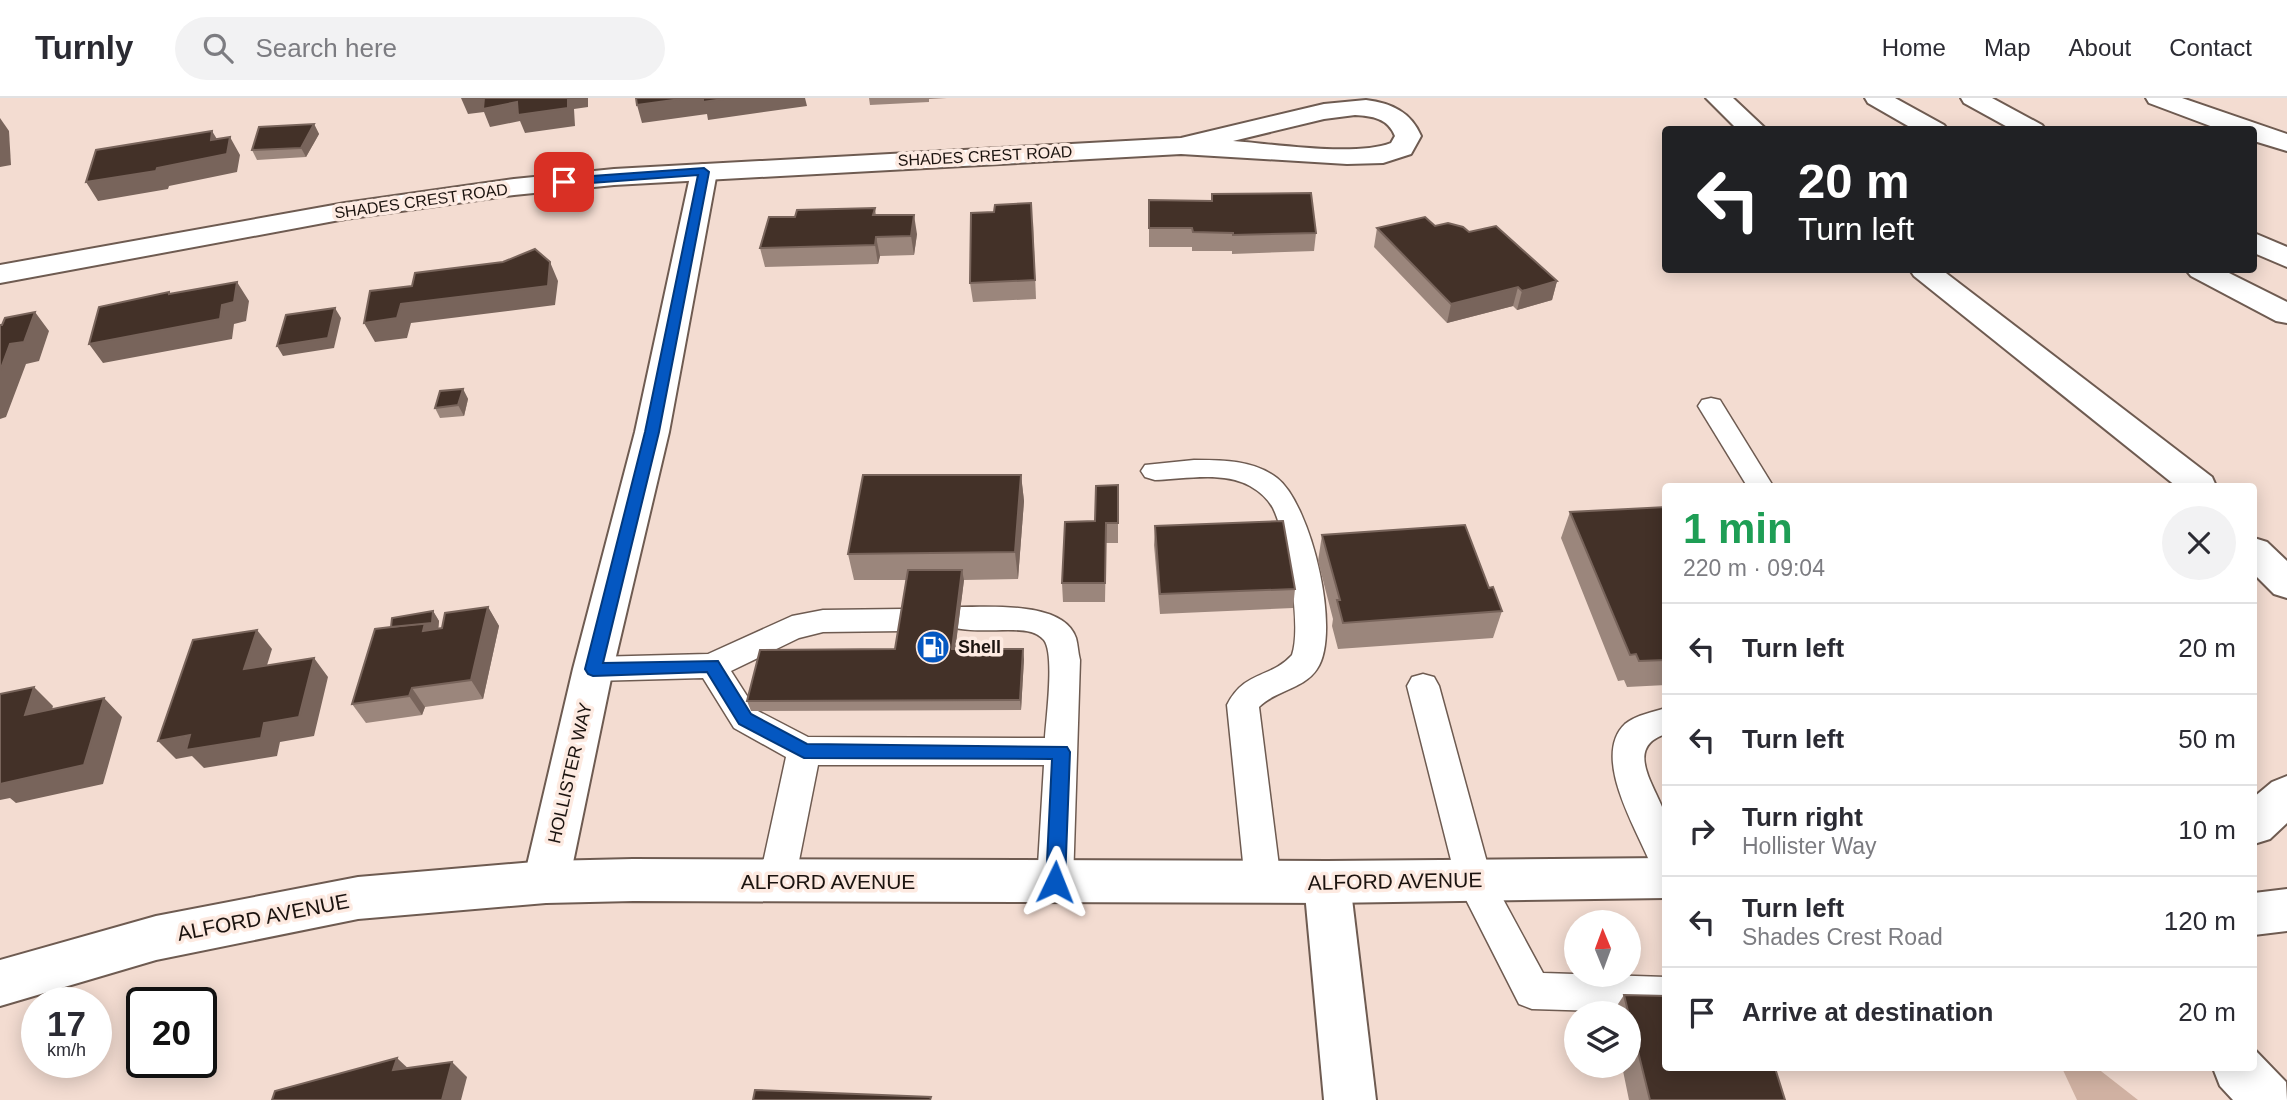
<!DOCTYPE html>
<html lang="en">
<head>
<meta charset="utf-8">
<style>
  body { margin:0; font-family:Arial,sans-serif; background:#f2f2f3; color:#2b2b33; height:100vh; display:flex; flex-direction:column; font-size:26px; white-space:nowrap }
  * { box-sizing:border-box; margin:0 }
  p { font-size:23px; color:#7c7c81 }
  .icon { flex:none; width:38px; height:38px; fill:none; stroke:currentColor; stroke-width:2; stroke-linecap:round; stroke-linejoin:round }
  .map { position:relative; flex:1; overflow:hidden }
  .side { position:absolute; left:1662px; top:385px; width:595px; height:588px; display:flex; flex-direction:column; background:#fff; border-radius:7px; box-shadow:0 4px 18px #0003 }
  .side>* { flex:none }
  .hud { position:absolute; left:1662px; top:28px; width:595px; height:147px; border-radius:7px; box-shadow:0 4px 18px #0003; background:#202124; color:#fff; overflow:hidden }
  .needle { width:46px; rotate:359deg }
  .controls { position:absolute; left:1564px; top:812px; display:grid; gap:14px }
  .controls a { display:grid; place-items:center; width:77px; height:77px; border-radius:50%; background:#fff; box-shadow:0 4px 18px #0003; font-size:35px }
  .speed { position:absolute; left:21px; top:889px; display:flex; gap:14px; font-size:35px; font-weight:700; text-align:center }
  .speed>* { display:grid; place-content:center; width:91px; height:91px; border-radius:50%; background:#fff; box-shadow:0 4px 18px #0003; line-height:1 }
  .speed small { font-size:18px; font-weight:400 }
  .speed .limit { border:4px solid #111; border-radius:10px; background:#fff; color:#111 }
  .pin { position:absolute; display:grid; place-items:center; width:60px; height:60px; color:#fff; margin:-30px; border-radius:14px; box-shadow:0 4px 10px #0006 }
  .me { position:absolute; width:77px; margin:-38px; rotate:2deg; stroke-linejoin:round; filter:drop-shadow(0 0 5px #0008) }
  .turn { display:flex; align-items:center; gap:24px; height:147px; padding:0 21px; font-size:32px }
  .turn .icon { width:91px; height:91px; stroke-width:2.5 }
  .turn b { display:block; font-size:49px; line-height:60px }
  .round { display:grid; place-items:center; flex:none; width:74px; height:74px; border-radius:37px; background:#f2f2f3 }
  .head { display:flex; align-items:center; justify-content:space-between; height:119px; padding:0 21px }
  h1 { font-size:42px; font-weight:700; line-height:52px; color:#1e9e55 }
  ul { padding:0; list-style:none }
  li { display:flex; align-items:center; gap:21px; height:91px; padding:0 21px; border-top:2px solid #e1e1e2 }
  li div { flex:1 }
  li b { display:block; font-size:26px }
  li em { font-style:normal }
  header { display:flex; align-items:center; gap:42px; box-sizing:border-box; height:98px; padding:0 35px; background:#fff; border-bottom:2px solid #e1e1e2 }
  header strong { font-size:33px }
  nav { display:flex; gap:38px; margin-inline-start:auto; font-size:24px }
  .search { width:490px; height:63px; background:#f2f2f3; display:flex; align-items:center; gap:18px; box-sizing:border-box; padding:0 24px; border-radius:38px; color:#7c7c81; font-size:26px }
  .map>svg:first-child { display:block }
  .green { fill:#d0b1a2 }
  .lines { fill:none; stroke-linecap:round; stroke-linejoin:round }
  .service-casing { stroke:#6e5b51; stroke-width:3 }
  .minor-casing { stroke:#6e5b51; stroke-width:4 }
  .tertiary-casing { stroke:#6e5b51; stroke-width:4 }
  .motorway-casing { stroke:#6e5b51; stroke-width:4 }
  .service { fill:#fff; fill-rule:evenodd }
  .minor { fill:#fff; fill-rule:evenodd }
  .tertiary { fill:#fff; fill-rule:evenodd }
  .motorway { fill:#fff; fill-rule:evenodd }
  .wall { fill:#9b867c }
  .shaded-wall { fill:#78645b }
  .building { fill:#433128; stroke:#78645b; stroke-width:2 }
  .route { fill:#0457c1; stroke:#03397d; stroke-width:2 }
  .labels { text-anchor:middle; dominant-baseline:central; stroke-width:7; stroke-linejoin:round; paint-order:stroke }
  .far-street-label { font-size:16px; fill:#1c1410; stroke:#fdeae1 }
  .poi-label { font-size:18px; font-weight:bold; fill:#1c1410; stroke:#fdeae1; text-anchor:start }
  .street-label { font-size:18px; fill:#1c1410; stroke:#fdeae1 }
  .near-street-label { font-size:21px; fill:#1c1410; stroke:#fdeae1 }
</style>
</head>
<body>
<header>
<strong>Turnly</strong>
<div class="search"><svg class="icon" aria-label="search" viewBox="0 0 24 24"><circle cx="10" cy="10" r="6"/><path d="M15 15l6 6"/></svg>Search here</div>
<nav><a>Home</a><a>Map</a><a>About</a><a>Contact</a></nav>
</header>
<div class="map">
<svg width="2287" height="1002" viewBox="0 0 2287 1002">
  <rect width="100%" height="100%" fill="#f3dcd1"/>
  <!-- green -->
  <path class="green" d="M 2062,970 L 2097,970 L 2138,1002 L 2077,1002 Z"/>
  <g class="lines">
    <defs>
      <g id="service">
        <path d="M 1711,300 L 1720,302 L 1773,388 L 1747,388 L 1698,308 L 1702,302 Z"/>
        <path d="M 1194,362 C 1222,362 1254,362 1277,380 C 1311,406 1342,535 1317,571 C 1304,591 1276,592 1259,609 L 1281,784 L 1276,795 L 1263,800 L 1250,795 L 1245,784 L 1227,607 C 1245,572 1270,581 1292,557 C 1302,528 1287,438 1273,410 C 1268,401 1259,393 1250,388 C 1224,373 1184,381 1155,382 L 1145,379 L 1141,373 L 1145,367 Z"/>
        <path d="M 959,509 C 990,509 1064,503 1076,540 C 1078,547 1078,555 1080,562 L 1073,784 L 1068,795 L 1055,800 L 1042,795 L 1037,784 L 1044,667 L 818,667 L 795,783 L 790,794 L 777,799 L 764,794 L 759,783 L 786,659 L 734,630 L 703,580 L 593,583 L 582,580 L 577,571 L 582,562 L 593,559 L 708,556 L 792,518 L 823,512 L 904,511 L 915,514 L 919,522 L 915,530 L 904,533 L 823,534 L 799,540 L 731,573 L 756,612 L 808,639 L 1045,640 C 1046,621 1055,556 1044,542 C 1035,532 1021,532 1008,532 C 989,532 967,534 948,528 L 944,520 L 948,512 Z"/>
        <path d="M 1423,576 L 1434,579 L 1439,588 L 1491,779 L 1543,875 L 1666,879 L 1666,915 L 1532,911 L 1519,906 L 1456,782 L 1407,588 L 1412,579 Z"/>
        <path d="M 1666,610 L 1666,636 C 1621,650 1659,692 1666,720 C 1670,736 1666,758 1666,775 L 1654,771 L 1648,760 C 1634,727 1592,657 1625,626 C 1636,617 1653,614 1666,610 Z"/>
      </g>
      <g id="minor">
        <path d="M 704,66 L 714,68 L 717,74 L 669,334 L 613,571 L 569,784 L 562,799 L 546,805 L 530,799 L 523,784 L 573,571 L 635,334 L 691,74 L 694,68 Z"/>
        <path d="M 1327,763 L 1343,769 L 1350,784 L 1376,1002 L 1324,1002 L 1304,784 L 1311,769 Z"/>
        <path d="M 2254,951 L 2286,984 L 2287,1002 L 2233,1002 L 2220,988 L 2213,970 L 2254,970 Z"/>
      </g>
      <g id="tertiary">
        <path d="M 1366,2 C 1391,5 1411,14 1421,38 L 1411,56 L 1383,65 L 1347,66 L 1181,56 L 614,87 L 514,97 L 345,121 L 0,185 L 0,167 L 345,105 L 514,81 L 614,71 L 1181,40 L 1324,6 ZM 1355,17 C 1372,18 1388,20 1395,38 L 1391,45 C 1354,59 1275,46 1233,43 L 1324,21 Z"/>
        <path d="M 1666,760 L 1666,800 L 1327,805 L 633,803 L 546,805 L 358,821 L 156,862 L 0,908 L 0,862 L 156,818 L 358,779 L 546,763 L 633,761 L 1327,763 Z"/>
        <path d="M 2287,791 L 2287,833 L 2254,837 L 2254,795 Z"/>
      </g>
      <g id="motorway">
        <path d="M 1706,0 L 1733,0 L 1767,32 L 1738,32 Z"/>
        <path d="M 1865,0 L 1895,0 L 1944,27 L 1948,32 L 1915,32 L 1868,5 Z"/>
        <path d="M 1961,0 L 1992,0 L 2042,27 L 2046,32 L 2013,32 L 1964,5 Z"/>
        <path d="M 2146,0 L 2182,0 L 2287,36 L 2287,53 L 2254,43 L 2254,32 L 2221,32 L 2149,5 Z"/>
        <path d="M 2254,135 L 2287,149 L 2287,169 L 2254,155 Z"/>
        <path d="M 1910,172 L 1942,172 L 2212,379 L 2216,388 L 2176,388 L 1914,178 Z"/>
        <path d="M 2186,172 L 2223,172 L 2287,204 L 2287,225 L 2276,223 L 2191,178 Z"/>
        <path d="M 2254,440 L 2267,444 L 2287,463 L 2287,500 L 2274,496 L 2254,476 Z"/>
        <path d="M 2287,678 L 2287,725 L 2270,741 L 2254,746 L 2254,699 L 2272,684 Z"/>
      </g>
    </defs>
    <!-- service casing -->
    <use href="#service" class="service-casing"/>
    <!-- minor casing -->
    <use href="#minor" class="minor-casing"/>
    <!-- tertiary casing -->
    <use href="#tertiary" class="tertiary-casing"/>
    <!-- motorway casing -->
    <use href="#motorway" class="motorway-casing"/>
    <!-- service -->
    <use href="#service" class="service"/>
    <!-- minor -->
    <use href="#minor" class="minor"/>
    <!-- tertiary -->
    <use href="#tertiary" class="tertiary"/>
    <!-- motorway -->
    <use href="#motorway" class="motorway"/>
  </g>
  <!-- wall -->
  <g class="wall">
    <path d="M 869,0 L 947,0 L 929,1 L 929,4 L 870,7 Z"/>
    <path d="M 314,26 L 319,36 L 306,59 L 257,62 L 252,52 Z"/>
    <path d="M 1149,102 L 1316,135 L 1314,153 L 1232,156 L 1232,153 L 1192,153 L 1192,149 L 1149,149 Z"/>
    <path d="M 875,110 L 876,117 L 917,136 L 914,157 L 880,158 L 878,166 L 765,169 L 760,150 L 795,119 Z"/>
    <path d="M 1033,124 L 1036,201 L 973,204 L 970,185 Z"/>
    <path d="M 1377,130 L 1469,134 L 1557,183 L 1552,202 L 1517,212 L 1513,208 L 1447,225 L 1374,149 Z"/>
    <path d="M 463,291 L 468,301 L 464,318 L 440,320 L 435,310 Z"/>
    <path d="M 1021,377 L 1024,403 L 1018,481 L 964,482 L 955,551 L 1024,561 L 1021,612 L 751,613 L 747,603 L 895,551 L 906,482 L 854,482 L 848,456 Z"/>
    <path d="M 1118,387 L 1118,445 L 1106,445 L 1105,504 L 1063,504 L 1062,485 L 1095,423 Z"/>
    <path d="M 1666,409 L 1666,587 L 1627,589 L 1624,582 L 1618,583 L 1561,440 L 1570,414 Z"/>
    <path d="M 1155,428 L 1295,491 L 1293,510 L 1160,516 L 1154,447 Z"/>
    <path d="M 1322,437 L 1489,490 L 1502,513 L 1493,540 L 1338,551 L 1332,528 L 1333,521 L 1318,463 Z"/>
    <path d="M 488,509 L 499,528 L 483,601 L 425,609 L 422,617 L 366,625 L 352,606 L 391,529 L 433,513 L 439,523 L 438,531 L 442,530 Z"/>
    <path d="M 1624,897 L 1785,1002 L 1629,1002 L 1622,968 L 1629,968 L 1629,915 L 1612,915 Z"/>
  </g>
  <!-- shaded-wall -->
  <g class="shaded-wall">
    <path d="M 461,0 L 486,0 L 517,4 L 568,0 L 588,0 L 588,9 L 574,11 L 575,28 L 525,35 L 520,23 L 490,29 L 484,14 L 468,16 Z"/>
    <path d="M 688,0 L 805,0 L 807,8 L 708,22 L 707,16 L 642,25 L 637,7 Z"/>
    <path d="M 0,20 L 9,33 L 11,67 L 0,69 Z"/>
    <path d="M 314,26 L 319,36 L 306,59 L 301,50 Z"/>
    <path d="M 212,33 L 223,51 L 230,39 L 240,57 L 237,74 L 169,88 L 168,91 L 98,103 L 86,84 L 157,70 L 211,42 Z"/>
    <path d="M 914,117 L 917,136 L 914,157 L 911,138 Z"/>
    <path d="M 876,139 L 880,158 L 878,166 L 875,147 Z"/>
    <path d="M 550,164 L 558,183 L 555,207 L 411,225 L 407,240 L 375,244 L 364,225 L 401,206 Z"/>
    <path d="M 1557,183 L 1552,202 L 1517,212 L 1522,193 Z"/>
    <path d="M 237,184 L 249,203 L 246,223 L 234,226 L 232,241 L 103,265 L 89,246 L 222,207 Z"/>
    <path d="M 1518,189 L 1513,208 L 1447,225 L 1451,206 Z"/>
    <path d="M 335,210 L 341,220 L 334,250 L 283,258 L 277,248 Z"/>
    <path d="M 35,214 L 49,233 L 39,263 L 26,266 L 6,319 L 0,321 L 0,273 L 10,246 Z"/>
    <path d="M 463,291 L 468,301 L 464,318 L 458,307 Z"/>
    <path d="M 1021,377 L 1024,403 L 1018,481 L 1015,454 Z"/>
    <path d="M 962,472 L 964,482 L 954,561 L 952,551 Z"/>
    <path d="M 488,509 L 499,528 L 483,601 L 471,582 Z"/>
    <path d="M 433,513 L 439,523 L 438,535 L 397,542 Z"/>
    <path d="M 257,532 L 272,551 L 260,590 L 244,571 Z"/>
    <path d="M 1023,551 L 1024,561 L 1021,612 L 1020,602 Z"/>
    <path d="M 314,560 L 328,579 L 314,638 L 280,644 L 277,658 L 204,670 L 192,658 L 176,661 L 158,643 L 264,625 Z"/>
    <path d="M 34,589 L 53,608 L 45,635 L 25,617 Z"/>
    <path d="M 412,590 L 425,609 L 422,617 L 409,598 Z"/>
    <path d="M 104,600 L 122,619 L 103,686 L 16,705 L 10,700 L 0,702 L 0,682 Z"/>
    <path d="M 397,960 L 413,975 L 393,972 Z"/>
    <path d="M 452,964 L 467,979 L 461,1002 L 442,1002 Z"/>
  </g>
  <!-- building -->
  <g class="building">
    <path d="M 484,0 L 568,0 L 568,10 L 518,17 L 517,4 L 483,11 Z"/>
    <path d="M 636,0 L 688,0 L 637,7 Z"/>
    <path d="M 703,0 L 730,0 L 703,4 Z"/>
    <path d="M 314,26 L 301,50 L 252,52 L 259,29 Z"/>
    <path d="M 212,33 L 211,42 L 230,39 L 227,56 L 157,70 L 156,73 L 86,84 L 96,52 Z"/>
    <path d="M 1311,95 L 1316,135 L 1233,137 L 1233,135 L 1193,134 L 1192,130 L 1149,130 L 1149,102 L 1212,103 L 1212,96 Z"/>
    <path d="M 1031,105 L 1035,182 L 970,185 L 971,115 L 994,114 L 995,107 Z"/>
    <path d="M 875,110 L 873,117 L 914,117 L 911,138 L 876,139 L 875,147 L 760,150 L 769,119 L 795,119 L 797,112 Z"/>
    <path d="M 1425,119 L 1435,128 L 1448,125 L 1463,129 L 1469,134 L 1496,128 L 1557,183 L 1522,193 L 1518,189 L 1451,206 L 1377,130 Z"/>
    <path d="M 535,151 L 550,164 L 548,188 L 401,206 L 397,220 L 364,225 L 370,193 L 412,188 L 415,175 L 503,164 Z"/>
    <path d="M 237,184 L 234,204 L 222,207 L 220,221 L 89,246 L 99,209 L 169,194 L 169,196 Z"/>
    <path d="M 335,210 L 328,240 L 277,248 L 286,217 Z"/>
    <path d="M 35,214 L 24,244 L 10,246 L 0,273 L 0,227 L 2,227 L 5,220 Z"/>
    <path d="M 463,291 L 458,307 L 435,310 L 440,293 Z"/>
    <path d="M 863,377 L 1021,377 L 1015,454 L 848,456 Z"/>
    <path d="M 1118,387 L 1118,425 L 1106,425 L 1105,485 L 1062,485 L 1065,424 L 1095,423 L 1096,388 Z"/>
    <path d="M 1666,409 L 1666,562 L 1639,563 L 1636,556 L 1630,557 L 1570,414 Z"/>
    <path d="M 1283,423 L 1295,491 L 1160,496 L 1155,428 Z"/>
    <path d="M 1465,427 L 1489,490 L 1493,489 L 1502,513 L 1343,525 L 1337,502 L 1340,502 L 1322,437 Z"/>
    <path d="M 908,472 L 962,472 L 952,551 L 1023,551 L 1020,602 L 747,603 L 760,552 L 895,551 Z"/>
    <path d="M 488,509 L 471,582 L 412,590 L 409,598 L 352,606 L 375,531 L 425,525 L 423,533 L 442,530 L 445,515 Z"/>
    <path d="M 433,513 L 432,525 L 391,529 L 392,520 Z"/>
    <path d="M 257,532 L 244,571 L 314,560 L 299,619 L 264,625 L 261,640 L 186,652 L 190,637 L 158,643 L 193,542 Z"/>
    <path d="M 34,589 L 25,617 L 104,600 L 84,667 L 0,686 L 0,596 Z"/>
    <path d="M 1624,897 L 1666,898 L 1666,970 L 1775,970 L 1785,1002 L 1650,1002 Z"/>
    <path d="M 397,960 L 393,972 L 452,964 L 442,1002 L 272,1002 L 275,993 Z"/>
    <path d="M 755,992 L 931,999 L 930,1002 L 753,1002 Z"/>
  </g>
  <!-- route -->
  <path class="route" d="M 704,70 L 709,74 L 659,334 L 603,565 L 718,563 L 751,616 L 807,646 L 1067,649 L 1070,654 L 1065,784 L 1062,790 L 1055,792 L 1048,790 L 1046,784 L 1052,661 L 804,660 L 739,626 L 707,574 L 593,578 L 588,576 L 585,571 L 645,334 L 698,77 L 564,87 L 559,84 L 564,80 Z"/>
  <!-- icons -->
  <defs>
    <symbol id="fuel-disc" viewBox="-11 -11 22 22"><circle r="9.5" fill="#0457c1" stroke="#fdeae1"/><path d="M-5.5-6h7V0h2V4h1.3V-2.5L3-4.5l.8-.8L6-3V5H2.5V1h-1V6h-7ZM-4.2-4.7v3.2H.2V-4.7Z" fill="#fff"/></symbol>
  </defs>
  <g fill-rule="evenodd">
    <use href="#fuel-disc" x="914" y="530" width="38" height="38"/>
  </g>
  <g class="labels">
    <!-- far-street labels -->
    <g class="far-street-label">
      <text transform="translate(985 58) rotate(-3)">SHADES CREST ROAD</text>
      <text transform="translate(421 103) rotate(-8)">SHADES CREST ROAD</text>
    </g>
    <!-- poi labels -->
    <g class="poi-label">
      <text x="958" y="549">Shell</text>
    </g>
    <!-- street labels -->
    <g class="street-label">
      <text transform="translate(570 675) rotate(-77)">HOLLISTER WAY</text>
    </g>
    <!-- near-street labels -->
    <g class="near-street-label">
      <text x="828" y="783">ALFORD AVENUE</text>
      <text transform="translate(1395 783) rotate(-1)">ALFORD AVENUE</text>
      <text transform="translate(263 819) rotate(-11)">ALFORD AVENUE</text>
    </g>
  </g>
</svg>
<div class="controls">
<a><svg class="needle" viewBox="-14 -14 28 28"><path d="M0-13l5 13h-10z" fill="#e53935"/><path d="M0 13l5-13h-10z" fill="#7c7c81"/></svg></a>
<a><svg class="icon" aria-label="layers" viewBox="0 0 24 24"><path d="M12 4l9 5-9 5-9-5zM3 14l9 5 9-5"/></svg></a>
</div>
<div class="speed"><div>17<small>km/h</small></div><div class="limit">20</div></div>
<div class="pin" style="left:564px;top:84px;background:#d93025"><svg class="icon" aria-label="arrive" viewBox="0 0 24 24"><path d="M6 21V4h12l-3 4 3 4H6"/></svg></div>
<svg class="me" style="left:1055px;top:784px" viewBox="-20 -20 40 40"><path d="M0-17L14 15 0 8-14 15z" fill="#0457c1" stroke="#fff" stroke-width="4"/></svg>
<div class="hud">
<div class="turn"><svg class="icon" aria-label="left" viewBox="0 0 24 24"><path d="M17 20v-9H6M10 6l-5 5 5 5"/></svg><div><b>20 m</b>Turn left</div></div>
</div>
<section class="side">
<div class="head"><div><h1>1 min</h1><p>220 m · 09:04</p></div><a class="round"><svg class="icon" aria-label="close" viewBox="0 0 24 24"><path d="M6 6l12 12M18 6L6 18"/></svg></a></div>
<ul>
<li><svg class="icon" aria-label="left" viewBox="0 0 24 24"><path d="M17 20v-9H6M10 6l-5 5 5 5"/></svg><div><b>Turn left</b></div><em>20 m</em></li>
<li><svg class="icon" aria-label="left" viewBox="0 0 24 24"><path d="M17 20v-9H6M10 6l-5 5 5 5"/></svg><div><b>Turn left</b></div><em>50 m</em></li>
<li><svg class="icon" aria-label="right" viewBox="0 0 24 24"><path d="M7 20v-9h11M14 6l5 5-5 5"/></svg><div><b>Turn right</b><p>Hollister Way</p></div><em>10 m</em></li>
<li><svg class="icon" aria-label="left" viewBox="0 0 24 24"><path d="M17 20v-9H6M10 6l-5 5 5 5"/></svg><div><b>Turn left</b><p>Shades Crest Road</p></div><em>120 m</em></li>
<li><svg class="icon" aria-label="arrive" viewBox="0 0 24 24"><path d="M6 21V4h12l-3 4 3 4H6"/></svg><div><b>Arrive at destination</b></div><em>20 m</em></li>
</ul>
</section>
</div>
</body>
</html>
